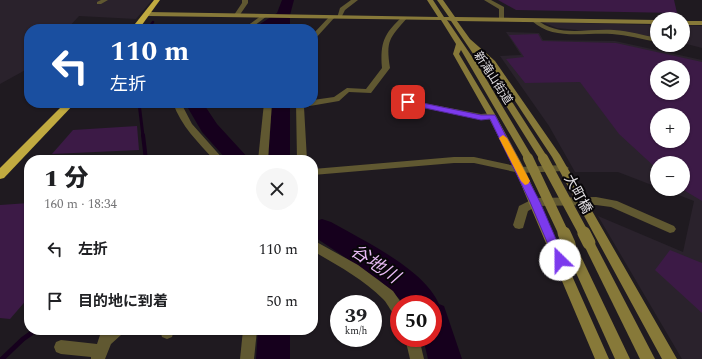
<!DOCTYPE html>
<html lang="ja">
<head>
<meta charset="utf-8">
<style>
  body { margin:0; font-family:Spectral,"Noto Sans JP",serif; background:#f6f6f6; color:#202124; height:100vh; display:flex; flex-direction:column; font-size:15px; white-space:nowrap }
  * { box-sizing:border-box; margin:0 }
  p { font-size:13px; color:#757577 }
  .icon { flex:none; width:22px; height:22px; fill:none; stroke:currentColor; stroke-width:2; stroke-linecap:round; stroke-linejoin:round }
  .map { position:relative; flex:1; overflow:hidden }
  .details { position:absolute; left:24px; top:155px; width:294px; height:180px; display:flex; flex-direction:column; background:#fff; border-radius:16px; box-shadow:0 1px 3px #0004 }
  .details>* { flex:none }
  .top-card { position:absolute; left:24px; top:24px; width:294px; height:84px; border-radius:16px; box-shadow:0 1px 3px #0004; background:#1a4fa0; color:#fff; overflow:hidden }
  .controls { position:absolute; left:650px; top:12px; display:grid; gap:8px }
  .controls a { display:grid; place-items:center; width:40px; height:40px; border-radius:50%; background:#fff; box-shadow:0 1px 3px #0004; font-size:20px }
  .speed { position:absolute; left:330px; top:295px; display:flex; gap:8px; font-size:20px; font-weight:700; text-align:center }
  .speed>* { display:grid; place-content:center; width:52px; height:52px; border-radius:50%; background:#fff; box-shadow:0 1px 3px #0004; line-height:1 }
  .speed small { font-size:10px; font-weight:400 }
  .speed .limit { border:6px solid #d22; background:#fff; color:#111 }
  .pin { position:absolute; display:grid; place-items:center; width:34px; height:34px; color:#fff; margin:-17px; border-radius:8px; box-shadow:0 2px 6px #0006 }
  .me { position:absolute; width:44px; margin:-22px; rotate:337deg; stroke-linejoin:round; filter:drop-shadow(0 0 3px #0008) }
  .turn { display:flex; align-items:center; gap:14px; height:84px; padding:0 20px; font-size:18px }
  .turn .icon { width:52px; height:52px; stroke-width:2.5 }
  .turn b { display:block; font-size:28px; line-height:34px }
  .round { display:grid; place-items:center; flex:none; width:42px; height:42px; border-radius:21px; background:#f6f6f6 }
  .overview { display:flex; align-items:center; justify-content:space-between; height:68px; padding:0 20px }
  h1 { font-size:24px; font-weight:800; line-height:30px }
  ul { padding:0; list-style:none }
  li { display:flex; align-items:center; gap:12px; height:52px; padding:0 20px }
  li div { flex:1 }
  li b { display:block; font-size:15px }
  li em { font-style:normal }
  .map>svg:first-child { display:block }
  .built { fill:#2a222c; fill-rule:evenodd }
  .green { fill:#3c1a46; fill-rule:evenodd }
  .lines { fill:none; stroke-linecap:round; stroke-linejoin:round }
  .stream-far3 { stroke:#16001d; stroke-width:2.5 }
  .stream-far2 { stroke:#16001d; stroke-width:3 }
  .stream-far1 { stroke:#16001d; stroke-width:4 }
  .stream { stroke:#16001d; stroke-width:5 }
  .river { fill:#16001d; fill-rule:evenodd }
  .street { fill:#605831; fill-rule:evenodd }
  .secondary { fill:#877939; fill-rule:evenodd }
  .highway { fill:#c1aa40; fill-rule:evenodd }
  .secondary-bridge-far1 { stroke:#877939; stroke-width:10 }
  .secondary-bridge { stroke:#877939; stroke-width:13 }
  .route { fill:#7c3aed; stroke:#51269a }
  .slow { fill:#f59e0b }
  .labels { text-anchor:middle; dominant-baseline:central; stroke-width:4; stroke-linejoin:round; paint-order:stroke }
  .far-street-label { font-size:12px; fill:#e2dfe3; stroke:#080608 }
  .street-label { font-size:14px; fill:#e2dfe3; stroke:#080608 }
  .near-water-label { font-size:18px; font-style:italic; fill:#e9bbf6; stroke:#080608 }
</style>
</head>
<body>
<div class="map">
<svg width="702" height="359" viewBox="0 0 702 359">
  <rect width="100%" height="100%" fill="#1f1a20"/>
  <!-- built -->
  <g class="built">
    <path d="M 0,0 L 152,0 L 136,19 L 79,16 L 67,29 L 29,29 L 29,68 L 0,84 Z"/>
    <path d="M 542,22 L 657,25 L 657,38 L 557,28 Z"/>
    <path d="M 683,25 L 702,26 L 702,48 L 683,43 Z"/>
    <path d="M 506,32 L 539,33 L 543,40 L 615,41 L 702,60 L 702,359 L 682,359 L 598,216 L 683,252 L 694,201 L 663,189 L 683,189 L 683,163 L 657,163 L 657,187 L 618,172 L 575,172 L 549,126 L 500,56 L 521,55 ZM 657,67 L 683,67 L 683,93 L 657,93 ZM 657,115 L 683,115 L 683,141 L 657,141 Z"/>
  </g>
  <!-- green -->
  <g class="green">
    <path d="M 498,0 L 674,0 L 677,13 L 516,10 Z"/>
    <path d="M 538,34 L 542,41 L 616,43 L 702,62 L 702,201 L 682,189 L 683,163 L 657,163 L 657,169 L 619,134 L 580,82 L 525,83 L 506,59 L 524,57 L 509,35 ZM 657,67 L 683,67 L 683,93 L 657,93 ZM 657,115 L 683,115 L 683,141 L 657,141 Z"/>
    <path d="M 137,126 L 139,150 L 52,154 L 73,130 Z"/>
    <path d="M 29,203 L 29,297 L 10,319 L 0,318 L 0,205 Z"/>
    <path d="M 670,250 L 702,263 L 702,313 L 655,270 Z"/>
  </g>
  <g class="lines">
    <!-- stream-far3 -->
    <path class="stream-far3" d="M 148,29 L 153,22"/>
    <!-- stream-far2 -->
    <path class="stream-far2" d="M 139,103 L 143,136"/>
    <!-- stream-far1 -->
    <path class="stream-far1" d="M 143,135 L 146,160"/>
    <!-- stream -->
    <path class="stream" d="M 2,359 L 23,339 L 36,330"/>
    <!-- river -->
    <g class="river">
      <path d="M 282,0 L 294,0 L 290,15 L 290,29 L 276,29 L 276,26 L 271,29 L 255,29 L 257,26 L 277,13 Z"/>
      <path d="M 185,103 L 203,103 L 217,124 L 250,160 L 227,160 L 202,132 Z"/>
      <path d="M 272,103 L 290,103 L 290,160 L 268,160 Z"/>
      <path d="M 322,219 L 331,222 C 364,241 424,269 439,304 L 444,306 L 462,359 L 428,359 L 423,338 L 433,338 L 433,304 L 405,304 L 379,280 L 313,236 L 313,222 Z"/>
      <path d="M 258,330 L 290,330 L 290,359 L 256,359 Z"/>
    </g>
    <!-- street -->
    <g class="street">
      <path d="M 101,0 L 108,0 L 101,4 L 97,4 L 97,2 Z"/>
      <path d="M 242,0 L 248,0 L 248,3 L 239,16 L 235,16 L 234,15 L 242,3 Z"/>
      <path d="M 351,0 L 358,0 L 345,10 L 341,18 L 337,18 L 340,8 Z"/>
      <path d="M 484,0 L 491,0 L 504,7 L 504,21 L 499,20 L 499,9 Z"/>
      <path d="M 262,15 L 267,16 L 250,29 L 243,29 Z"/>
      <path d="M 330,16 L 335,17 L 315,39 L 313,40 L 313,34 Z"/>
      <path d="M 402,17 L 407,18 C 389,39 386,40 390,68 L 371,93 L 349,92 L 339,101 L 304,107 L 307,160 L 297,160 L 296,103 L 313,103 L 313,100 L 334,97 L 347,88 L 366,89 L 382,68 C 380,42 384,34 402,17 Z"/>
      <path d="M 532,19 L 536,19 C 558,38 587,28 614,30 C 629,31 643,35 657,38 L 657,42 C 642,39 627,35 612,34 C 584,32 554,41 532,21 Z"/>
      <path d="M 405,100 L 408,100 L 481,114 L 492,113 L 496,116 L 492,119 L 481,120 L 405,104 Z"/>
      <path d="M 173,103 L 181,103 L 192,124 L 224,160 L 214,160 C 198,142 181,126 173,103 Z"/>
      <path d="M 264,103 L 272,103 L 268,160 L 258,160 Z"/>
      <path d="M 454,157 L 474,157 L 520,167 L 564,165 L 569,168 L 564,171 L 520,173 L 474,163 L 454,163 L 313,175 L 313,169 Z"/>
      <path d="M 596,197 L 617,201 L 674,226 L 676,229 L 674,232 L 670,233 L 611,207 L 596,205 L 537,206 L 528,211 L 523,228 L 519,229 L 515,228 L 513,225 L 519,206 L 535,198 Z"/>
      <path d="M 313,240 L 358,265 L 393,291 L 402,304 L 399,304 L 399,317 C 391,314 389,305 383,299 C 363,279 337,265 313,251 Z"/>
      <path d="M 106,330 L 123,330 L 121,335 L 111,344 L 105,359 L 91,359 L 91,357 L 61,354 L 56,352 L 54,347 L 56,342 L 61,340 L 97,344 L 100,335 Z"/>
      <path d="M 160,330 L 174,330 L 172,337 L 167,339 L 162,337 Z"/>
      <path d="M 243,330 L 257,330 L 254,359 L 240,359 Z"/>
      <path d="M 405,338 L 419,338 L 424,359 L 410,359 Z"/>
    </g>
    <!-- secondary -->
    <g class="secondary">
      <path d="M 427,0 L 433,0 L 444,17 L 449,17 L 437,0 L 443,0 L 455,17 L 657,20 L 657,24 L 457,21 L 470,39 L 495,61 L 560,155 L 677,359 L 662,359 L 552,157 L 490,63 L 482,55 L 548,158 L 546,160 L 540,160 L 482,67 L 451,21 L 447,20 L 479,67 L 533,158 L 531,160 L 525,160 L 461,50 L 459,54 L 496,116 L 525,170 L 609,359 L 595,359 L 515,170 L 488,116 L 453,54 L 456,44 L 441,20 L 148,16 L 145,14 L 148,12 L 438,17 Z"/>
      <rect x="683" y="21" width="19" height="4"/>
      <path d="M 589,238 L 593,240 L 655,359 L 640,359 L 583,243 L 585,240 Z"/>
      <path d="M 569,239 L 573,241 L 575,244 L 630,359 L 615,359 L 563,244 L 565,241 Z"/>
    </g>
    <!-- highway -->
    <g class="highway">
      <path d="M 154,0 L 160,0 L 139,29 L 131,29 Z"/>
      <path d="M 65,103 L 75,103 L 4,178 L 0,179 L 0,168 Z"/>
    </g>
    <!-- secondary-bridge-far1 -->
    <g class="secondary-bridge-far1">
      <path d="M 528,158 L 564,234"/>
      <path d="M 543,158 L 584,234"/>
    </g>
    <!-- secondary-bridge -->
    <g class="secondary-bridge">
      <path d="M 564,233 L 569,244"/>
      <path d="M 584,233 L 589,243"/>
    </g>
  </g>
  <!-- route -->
  <path class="route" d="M 408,100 L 481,115 L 495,115 L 540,202 L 565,260 L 563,263 L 560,265 L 556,263 L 530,202 L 490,119 L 481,120 L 406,104 L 405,102 Z"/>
  <!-- slow -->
  <path class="slow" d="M 503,135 L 507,138 L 530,181 L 528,184 L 525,185 L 521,181 L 499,138 Z"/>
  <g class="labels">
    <!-- far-street labels -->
    <g class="far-street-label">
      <text transform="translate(493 78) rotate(57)">新滝山街道</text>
    </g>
    <!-- street labels -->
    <g class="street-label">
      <text transform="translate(578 194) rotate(61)">大町橋</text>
    </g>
    <!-- near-water labels -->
    <g class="near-water-label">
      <text transform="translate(375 264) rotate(34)">谷地川</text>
    </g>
  </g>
</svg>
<div class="controls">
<a><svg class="icon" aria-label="sound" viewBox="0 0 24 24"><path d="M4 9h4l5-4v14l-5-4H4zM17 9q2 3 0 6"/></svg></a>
<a><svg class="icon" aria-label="layers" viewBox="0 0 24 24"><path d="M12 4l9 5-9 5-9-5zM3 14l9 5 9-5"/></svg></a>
<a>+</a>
<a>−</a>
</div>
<div class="speed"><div>39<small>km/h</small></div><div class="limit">50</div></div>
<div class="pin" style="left:408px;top:102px;background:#d93025"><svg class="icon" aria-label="arrive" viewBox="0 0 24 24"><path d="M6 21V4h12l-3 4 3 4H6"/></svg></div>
<svg class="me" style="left:560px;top:260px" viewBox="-20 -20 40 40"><circle r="19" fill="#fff"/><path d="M0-13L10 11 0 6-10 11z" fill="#7c3aed"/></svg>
<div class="top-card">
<div class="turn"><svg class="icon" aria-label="left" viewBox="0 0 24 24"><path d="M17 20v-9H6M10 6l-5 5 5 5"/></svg><div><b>110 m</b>左折</div></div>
</div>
<section class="details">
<div class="overview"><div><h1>1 分</h1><p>160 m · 18:34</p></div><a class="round"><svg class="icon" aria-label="close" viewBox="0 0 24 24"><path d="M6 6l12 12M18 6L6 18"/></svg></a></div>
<ul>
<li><svg class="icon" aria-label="left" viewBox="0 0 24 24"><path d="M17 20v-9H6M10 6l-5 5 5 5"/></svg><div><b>左折</b></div><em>110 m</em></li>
<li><svg class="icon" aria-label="arrive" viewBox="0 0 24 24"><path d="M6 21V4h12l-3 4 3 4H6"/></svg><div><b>目的地に到着</b></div><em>50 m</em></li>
</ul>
</section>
</div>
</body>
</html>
